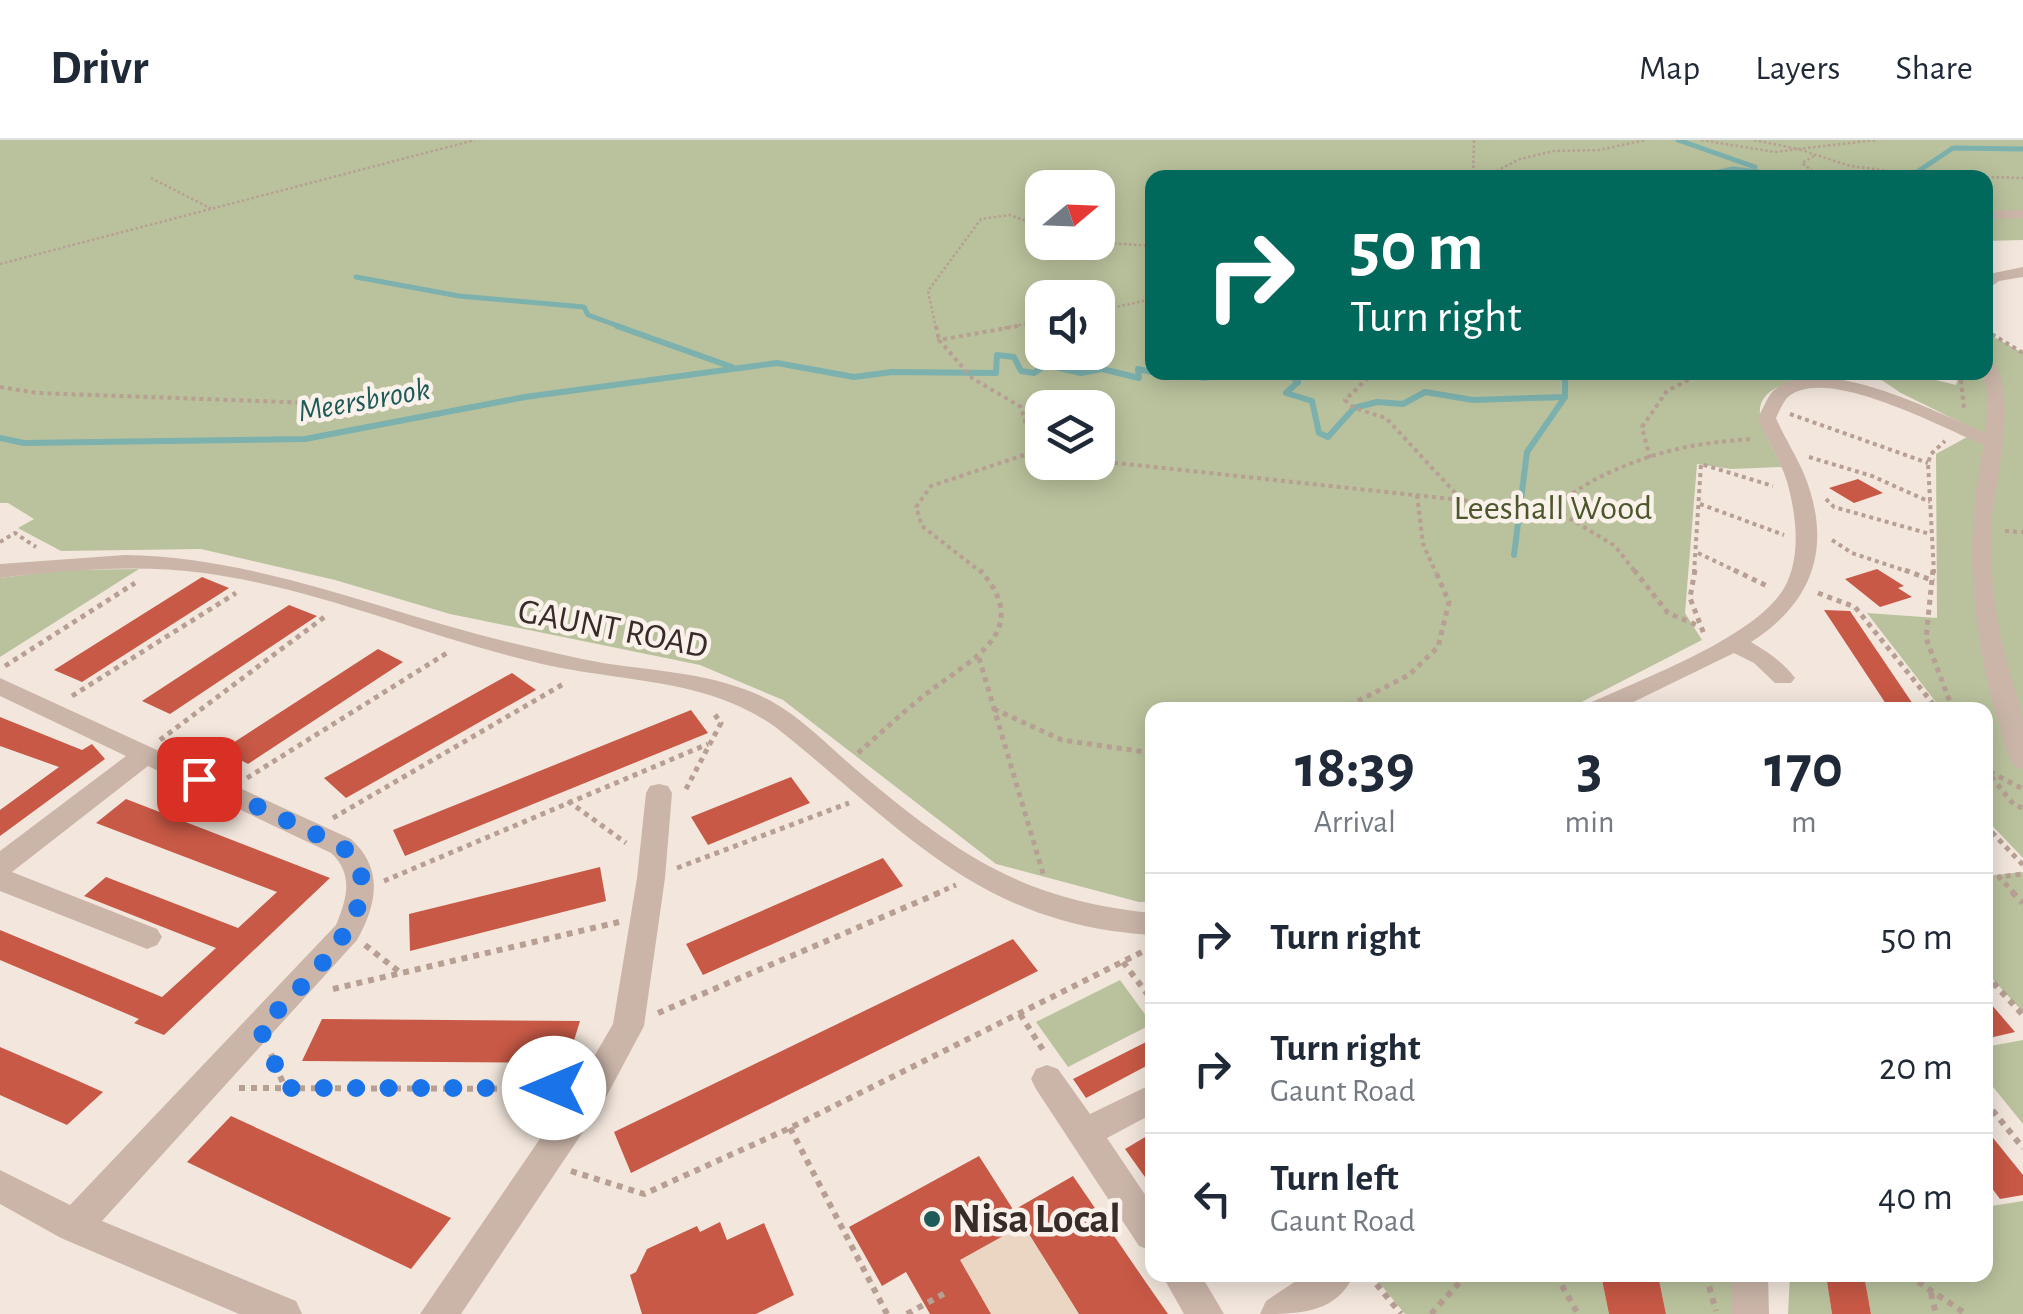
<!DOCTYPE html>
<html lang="en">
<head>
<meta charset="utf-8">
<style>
  body { margin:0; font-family:"Alegreya Sans",sans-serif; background:#f2f2f3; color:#1f2937; height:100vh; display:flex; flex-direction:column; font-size:38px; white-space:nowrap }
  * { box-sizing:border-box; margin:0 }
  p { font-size:32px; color:#747a83 }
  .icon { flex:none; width:55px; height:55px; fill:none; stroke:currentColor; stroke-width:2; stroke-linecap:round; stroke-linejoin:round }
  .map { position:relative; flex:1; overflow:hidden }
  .side { position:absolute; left:1145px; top:562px; width:848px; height:580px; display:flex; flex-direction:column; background:#fff; border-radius:20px; box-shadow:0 5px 25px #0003 }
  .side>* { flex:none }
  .banner { position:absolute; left:1145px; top:30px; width:848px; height:210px; border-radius:20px; box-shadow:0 5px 25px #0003; background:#00695c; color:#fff; overflow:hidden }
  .needle { width:65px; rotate:71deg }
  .controls { position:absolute; left:1025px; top:30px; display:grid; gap:20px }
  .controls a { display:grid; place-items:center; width:90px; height:90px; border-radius:20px; background:#fff; box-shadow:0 5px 25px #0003; font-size:50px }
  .pin { position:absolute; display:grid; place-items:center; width:85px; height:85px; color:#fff; margin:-42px; border-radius:20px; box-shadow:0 5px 15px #0006 }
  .me { position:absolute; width:110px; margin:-55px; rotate:270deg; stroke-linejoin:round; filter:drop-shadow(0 0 8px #0008) }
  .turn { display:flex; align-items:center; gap:35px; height:210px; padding:0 40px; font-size:45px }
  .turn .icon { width:130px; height:130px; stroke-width:2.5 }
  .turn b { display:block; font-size:70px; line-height:85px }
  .eta { display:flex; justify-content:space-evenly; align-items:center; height:170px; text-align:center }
  .eta b { font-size:60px; font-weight:700; line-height:70px }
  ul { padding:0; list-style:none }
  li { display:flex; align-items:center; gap:30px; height:130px; padding:0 40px; border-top:2px solid #e0e1e3 }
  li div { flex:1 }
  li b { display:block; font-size:38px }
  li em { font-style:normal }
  header { display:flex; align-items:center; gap:60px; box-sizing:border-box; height:140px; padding:0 50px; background:#fff; border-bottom:2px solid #e0e1e3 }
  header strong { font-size:48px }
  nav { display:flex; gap:55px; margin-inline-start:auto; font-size:35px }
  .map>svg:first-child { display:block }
  .green { fill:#bac29d; fill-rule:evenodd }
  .plaza { fill:#ebd6c4 }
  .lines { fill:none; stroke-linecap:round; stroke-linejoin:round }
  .stream-far1 { stroke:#7cb1ae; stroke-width:5 }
  .stream { stroke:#7cb1ae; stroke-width:6 }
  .building { fill:#c85946 }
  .path-far3 { stroke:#b79f93; stroke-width:2.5; stroke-dasharray:2.5 2.5; stroke-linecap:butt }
  .path-far2 { stroke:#b79f93; stroke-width:4; stroke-dasharray:4 4; stroke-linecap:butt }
  .path-far1 { stroke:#b79f93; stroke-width:5; stroke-dasharray:5 5; stroke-linecap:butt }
  .path { stroke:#b79f93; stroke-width:6; stroke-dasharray:6 6; stroke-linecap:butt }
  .minor { fill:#cbb5a9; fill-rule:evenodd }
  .route { stroke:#1a73e8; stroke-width:18; stroke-dasharray:0 32.4 }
  .poi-dot { fill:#1d5b59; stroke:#faf1ea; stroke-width:4 }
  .labels { text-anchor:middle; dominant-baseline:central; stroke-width:9; stroke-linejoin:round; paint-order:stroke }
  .far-water-label { font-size:32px; font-style:italic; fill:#1d5b59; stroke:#faf1ea }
  .park-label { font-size:35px; fill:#4c572c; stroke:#faf1ea }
  .street-label { font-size:35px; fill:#382c29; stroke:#faf1ea }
  .near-poi-label { font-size:42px; font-weight:bold; fill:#382c29; stroke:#faf1ea; text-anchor:start }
</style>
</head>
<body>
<header>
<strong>Drivr</strong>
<nav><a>Map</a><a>Layers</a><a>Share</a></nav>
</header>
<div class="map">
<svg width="2023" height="1174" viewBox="0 0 2023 1174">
  <rect width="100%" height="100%" fill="#f3e7dd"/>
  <!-- green -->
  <g class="green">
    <path d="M 0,0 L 2023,0 L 2023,100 L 1985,101 L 1985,38 L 1152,38 L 1152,232 L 1793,232 L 1795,241 C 1738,256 1763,288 1782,327 L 1731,329 L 1697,324 L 1685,473 L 1702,500 L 1566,570 L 1152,570 L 1152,762 L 1139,762 L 996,724 L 783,560 L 700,525 L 450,474 L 335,440 L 201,409 L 61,411 L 18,388 L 34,379 L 8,363 L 0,363 ZM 1042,48 L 1098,48 L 1098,102 L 1042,102 ZM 1042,158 L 1098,158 L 1098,212 L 1042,212 ZM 1042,268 L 1098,268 L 1098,322 L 1042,322 Z"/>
    <path d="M 1985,192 L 2023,213 L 2023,718 L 1985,678 L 1985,570 L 1942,570 L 1867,473 L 1937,478 L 1936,314 L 1978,291 L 1901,253 L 1871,233 L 1908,233 L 1956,245 L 1960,233 L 1985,232 Z"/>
    <path d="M 139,429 L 0,517 L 0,438 L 65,430 Z"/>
    <path d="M 2023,732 L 2023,872 L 1985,831 L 1985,736 Z"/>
    <path d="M 1120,840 L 1152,884 L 1068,927 L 1036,882 Z"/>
    <path d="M 2023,900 L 2023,984 L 1985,937 L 1985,907 Z"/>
    <path d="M 2023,1061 L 2023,1174 L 1871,1174 L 1864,1135 L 1985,1135 L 1985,1067 Z"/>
    <path d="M 1373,1135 L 1601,1135 L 1609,1174 L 1405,1174 Z"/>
    <path d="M 1658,1135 L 1739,1135 L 1739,1174 L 1666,1174 Z"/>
    <path d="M 1790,1135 L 1826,1135 L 1832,1174 L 1788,1174 Z"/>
  </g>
  <!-- plaza -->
  <path class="plaza" d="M 1023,1085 L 1079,1174 L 991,1174 L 937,1133 Z"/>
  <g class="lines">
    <!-- stream-far1 -->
    <g class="stream-far1">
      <path d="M 1678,0 L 1755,27"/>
      <path d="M 1692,38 L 1733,29 L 1808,38"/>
      <path d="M 1908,38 L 1953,8 L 2023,9"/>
      <path d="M 356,137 L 459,156 L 584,167 L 588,175 L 624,188"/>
    </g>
    <!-- stream -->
    <g class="stream">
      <path d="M 617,186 L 732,227"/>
      <path d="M 1189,232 L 1203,238 L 1239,232"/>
      <path d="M 1286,232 L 1298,242 L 1286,253 L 1312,261 L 1319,293 L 1328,297 L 1354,268 L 1377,262 L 1403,264 L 1425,252 L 1473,260 L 1565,257 L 1565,232"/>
      <path d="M 0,298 L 24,303 L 305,299 L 525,257 L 777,223 L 854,237 L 892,232 L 996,233 L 997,215 L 1014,217 L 1021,231 L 1034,233 L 1046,225 L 1081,233 L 1102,229 L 1139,238 L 1138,229 L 1152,232"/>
      <path d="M 1514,415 L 1527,312 L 1565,257"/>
    </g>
  </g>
  <!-- building -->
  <g class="building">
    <path d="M 1858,339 L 1883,353 L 1854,363 L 1829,348 Z"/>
    <path d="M 1877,429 L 1904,446 L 1898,448 L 1912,457 L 1880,467 L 1845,439 Z"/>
    <path d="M 202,437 L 229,448 L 82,542 L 54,530 Z"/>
    <path d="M 289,465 L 317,476 L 170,574 L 142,561 Z"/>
    <path d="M 1824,470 L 1850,471 L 1917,570 L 1890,570 Z"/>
    <path d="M 378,509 L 403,522 L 248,624 L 222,610 Z"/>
    <path d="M 512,533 L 536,550 L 346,658 L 324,638 Z"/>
    <path d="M 691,570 L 708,593 L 405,716 L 393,690 Z"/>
    <path d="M 0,577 L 82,610 L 92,604 L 105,619 L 0,696 L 0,670 L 59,627 L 0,606 Z"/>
    <path d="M 791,637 L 810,663 L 708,705 L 691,677 Z"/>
    <path d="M 126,659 L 330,738 L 164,895 L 134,883 L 139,879 L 0,820 L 0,790 L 162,857 L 216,808 L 84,756 L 106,737 L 238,788 L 277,752 L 96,683 Z"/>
    <path d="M 883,718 L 903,746 L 703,835 L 686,804 Z"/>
    <path d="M 600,727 L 606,761 L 410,811 L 409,774 Z"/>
    <path d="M 1013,799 L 1038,831 L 631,1033 L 614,992 Z"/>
    <path d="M 1985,857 L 2015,892 L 1985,899 Z"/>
    <path d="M 322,879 L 580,881 L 567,923 L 302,921 Z"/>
    <path d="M 1152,899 L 1152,923 L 1086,958 L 1073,939 Z"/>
    <path d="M 0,907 L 74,939 L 103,952 L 67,985 L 0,955 Z"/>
    <path d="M 231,976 L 350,1031 L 451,1078 L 411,1129 L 187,1022 Z"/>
    <path d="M 1985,988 L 2023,1035 L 2023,1055 L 2000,1059 L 1985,1039 Z"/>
    <path d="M 1152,993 L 1152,1047 L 1125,1009 Z"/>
    <path d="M 979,1016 L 1023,1085 L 960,1120 L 991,1174 L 930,1174 L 906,1132 L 882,1146 L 849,1087 Z"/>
    <path d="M 1073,1036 L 1147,1144 L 1168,1174 L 1079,1174 L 1014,1070 Z"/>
    <path d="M 720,1082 L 727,1100 L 764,1083 L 794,1155 L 756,1174 L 642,1174 L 630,1135 L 636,1132 L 647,1109 L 697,1086 L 700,1092 Z"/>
    <path d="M 1601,1135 L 1658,1135 L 1666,1174 L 1609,1174 Z"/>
    <path d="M 1826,1135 L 1864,1135 L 1871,1174 L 1832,1174 Z"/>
  </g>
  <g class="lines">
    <!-- path-far3 -->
    <g class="path-far3">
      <path d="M 1701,0 L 1775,12 L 1798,9 L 1850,26 L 1922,35 L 2023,38"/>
      <path d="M 1754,0 L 1798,9 L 1876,0"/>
      <path d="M 1814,16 L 1802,23 L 1822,38"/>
      <path d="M 151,38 L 212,69"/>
      <path d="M 1473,38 L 1474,0"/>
      <path d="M 1483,38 L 1520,19 L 1554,11 L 1599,10 L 1645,0"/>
      <path d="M 1094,102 L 1152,106"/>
      <path d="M 0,124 L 475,0"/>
      <path d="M 1098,171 L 1152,159"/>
      <path d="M 936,188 L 928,151 L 981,79 L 1010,75 L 1042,87"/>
      <path d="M 1004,188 L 1042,181"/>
    </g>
    <!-- path-far2 -->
    <g class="path-far2">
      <path d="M 936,186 L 939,200"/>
      <path d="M 1018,186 L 939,200 L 972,238 L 1021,267 L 1028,291 L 1042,309"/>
      <path d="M 1985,190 L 2023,213"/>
      <path d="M 1374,232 L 1345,260 L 1354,268 L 1386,278 L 1459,357"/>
      <path d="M 1960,232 L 1964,268"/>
      <path d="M 0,247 L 37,253 L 341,264"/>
      <path d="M 1790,274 L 1928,323"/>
      <path d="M 1809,317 L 1872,336 L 1930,362"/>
      <path d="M 1650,318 L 1642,287 L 1667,251 L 1704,232"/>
      <path d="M 1098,321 L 1535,368 C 1562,364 1582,345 1606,334 C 1658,310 1696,303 1752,299"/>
      <path d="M 1417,355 L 1423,404 L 1436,433"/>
      <path d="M 1826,359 L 1834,367 L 1930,394"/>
      <path d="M 1700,364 L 1784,395"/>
      <path d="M 1549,366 L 1615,406 L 1636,433"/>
      <path d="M 2005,391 L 2023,392"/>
      <path d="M 1832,400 L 1852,413 L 1912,433"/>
      <path d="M 0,402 L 15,393 L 36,407"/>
      <path d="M 1698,413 L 1740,433"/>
      <path d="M 982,433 L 922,386 L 916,367 L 931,346 L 1042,309"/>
      <path d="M 1694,433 L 1701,324 L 1773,346"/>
      <path d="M 1934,433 L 1928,323 L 1931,314 L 1945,301"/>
    </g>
    <!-- path-far1 -->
    <g class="path-far1">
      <path d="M 1634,430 L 1668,473 L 1699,486"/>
      <path d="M 1695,430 L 1690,458 L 1704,494"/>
      <path d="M 1734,430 L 1767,446"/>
      <path d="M 1905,430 L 1934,441"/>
      <path d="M 1933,430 L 1926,498 L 1953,570"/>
      <path d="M 1818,453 L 1855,467 L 1938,570"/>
      <path d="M 979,518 L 1044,737"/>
      <path d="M 5,526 L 135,443"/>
      <path d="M 72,556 L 236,453"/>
      <path d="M 994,569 L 1062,600 L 1152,613"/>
      <path d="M 1340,570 L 1409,535 L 1438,507 L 1449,462 L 1435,430"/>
      <path d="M 160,600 L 327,475"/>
      <path d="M 858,613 C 882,592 905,570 930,551 C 973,518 1034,491 980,430"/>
      <path d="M 1985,629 L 2014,665 L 2023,668"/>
      <path d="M 1990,632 L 2023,649"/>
      <path d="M 247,638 L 450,511"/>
      <path d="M 686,649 L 721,583 L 713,572"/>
      <path d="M 568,661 L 626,703"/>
      <path d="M 333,678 L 565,543"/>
      <path d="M 1985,685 L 2023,725"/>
      <path d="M 677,728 L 849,663"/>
      <path d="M 384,741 L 708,604"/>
      <path d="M 935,754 L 956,745"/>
      <path d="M 2015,754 L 1999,737 L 2023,734"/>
    </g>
    <!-- path -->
    <g class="path">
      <path d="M 2012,752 L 2023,763"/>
      <path d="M 365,805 L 402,834"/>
      <path d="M 1123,822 L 1152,860"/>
      <path d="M 1985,834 L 2023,875"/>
      <path d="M 333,849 L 619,782"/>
      <path d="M 658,873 L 941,752"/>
      <path d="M 1020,874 L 1045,913"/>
      <path d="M 271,914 L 285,948"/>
      <path d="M 239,948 L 558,949"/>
      <path d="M 1985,961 L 2023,1008"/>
      <path d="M 790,988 L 887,1174"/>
      <path d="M 571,1031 L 644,1054 L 790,988 L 1150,808"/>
      <path d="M 1369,1135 L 1401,1174"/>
      <path d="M 1556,1135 L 1578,1174"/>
      <path d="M 1706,1135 L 1716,1171"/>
      <path d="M 1908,1135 L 1966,1174"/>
      <path d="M 1931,1153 L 1936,1174"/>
      <path d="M 907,1174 L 947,1152"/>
      <path d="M 1431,1174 L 1466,1135"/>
    </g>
    <!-- minor -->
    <g class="minor">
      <path d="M 2023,70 L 2023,78 L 1985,79 L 1985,71 Z"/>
      <path d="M 2023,127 L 2023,137 L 1999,141 L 1985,151 L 1989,134 Z"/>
      <path d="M 1985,217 C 2023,233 1995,344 1992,378 C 1988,426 1995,476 2007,523 C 2012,542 2021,563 2023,582 C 2023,598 2023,614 2023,629 L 2014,626 C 2004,609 2000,587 1994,567 C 1970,479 1965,395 1984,305 C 1944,289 1826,224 1788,257 C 1783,262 1779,272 1776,278 C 1784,297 1796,315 1804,334 C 1833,405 1814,462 1751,502 C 1768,512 1783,522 1795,538 L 1791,543 L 1775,543 L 1754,523 L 1734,513 L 1617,570 L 1585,570 L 1588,564 C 1640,539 1767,494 1788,440 C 1800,412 1796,377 1789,349 C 1783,323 1767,302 1758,278 C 1762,270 1767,258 1773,251 C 1818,209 1939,274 1986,293 L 1987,251 L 1982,232 L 1985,232 Z"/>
      <path d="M 125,415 C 264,417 388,475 521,505 C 548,511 575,518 603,523 C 661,532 718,533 771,561 C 804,579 830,608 859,632 C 957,714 1022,760 1152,773 L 1152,795 C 977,785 901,686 774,586 C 706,538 620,542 542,524 C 428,498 320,449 204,433 C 136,424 68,430 0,438 L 0,424 Z"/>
      <path d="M 0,538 L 351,699 C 384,729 377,764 357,800 L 102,1081 L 296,1161 L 302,1174 L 239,1174 L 61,1098 L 0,1064 L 0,1030 L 70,1065 L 336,785 C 347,759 354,734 331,713 L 148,626 L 12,732 L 157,789 L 162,797 L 157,805 L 147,809 L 137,805 L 0,751 L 0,711 L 126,616 L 0,556 Z"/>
      <path d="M 659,644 L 668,646 L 672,653 L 665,738 L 644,886 L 605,959 L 461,1174 L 420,1174 L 581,939 L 613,884 L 637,738 L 646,653 L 650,646 Z"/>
      <path d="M 1047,925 L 1058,929 L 1090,974 L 1152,944 L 1152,974 L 1107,998 L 1152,1065 L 1152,1111 L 1139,1106 L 1036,949 L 1031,939 L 1036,929 Z"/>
      <path d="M 1162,1135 L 1201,1135 L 1224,1174 L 1184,1174 Z"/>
      <path d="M 1305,1135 L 1353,1136 C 1336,1174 1297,1174 1260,1174 L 1266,1161 Z"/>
      <path d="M 1732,1135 L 1768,1135 L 1769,1174 L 1731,1174 Z"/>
    </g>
  </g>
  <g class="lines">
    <!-- route -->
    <path class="route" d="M 199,639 L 341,706 C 408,755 296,851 260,888 L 285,948 L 554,948"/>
  </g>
  <!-- markers -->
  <circle class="poi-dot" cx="932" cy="1079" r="10"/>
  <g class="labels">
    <!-- far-water labels -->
    <g class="far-water-label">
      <text transform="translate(364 260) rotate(-10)">Meersbrook</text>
    </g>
    <!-- park labels -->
    <g class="park-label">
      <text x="1553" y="368">Leeshall Wood</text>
    </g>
    <!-- street labels -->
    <g class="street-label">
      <text transform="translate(613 489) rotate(11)">GAUNT ROAD</text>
    </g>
    <!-- near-poi labels -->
    <g class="near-poi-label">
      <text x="952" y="1079">Nisa Local</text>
    </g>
  </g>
</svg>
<div class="controls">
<a><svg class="needle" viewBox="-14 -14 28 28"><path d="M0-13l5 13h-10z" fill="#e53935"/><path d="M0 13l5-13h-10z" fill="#747a83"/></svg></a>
<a><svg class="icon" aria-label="sound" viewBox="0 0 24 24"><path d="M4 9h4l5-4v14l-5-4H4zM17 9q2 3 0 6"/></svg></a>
<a><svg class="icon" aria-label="layers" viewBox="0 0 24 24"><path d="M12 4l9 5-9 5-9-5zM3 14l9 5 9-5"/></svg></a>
</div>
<div class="pin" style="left:199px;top:639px;background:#d93025"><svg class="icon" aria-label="arrive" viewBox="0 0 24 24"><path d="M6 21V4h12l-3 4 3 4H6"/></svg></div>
<svg class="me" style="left:554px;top:948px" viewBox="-20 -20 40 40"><circle r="19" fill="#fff"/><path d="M0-13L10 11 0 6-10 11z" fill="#1a73e8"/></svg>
<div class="banner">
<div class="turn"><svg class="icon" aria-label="right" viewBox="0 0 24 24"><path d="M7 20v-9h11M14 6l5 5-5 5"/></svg><div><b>50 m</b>Turn right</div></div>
</div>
<section class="side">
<div class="eta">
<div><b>18:39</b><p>Arrival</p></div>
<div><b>3</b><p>min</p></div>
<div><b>170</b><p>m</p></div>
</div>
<ul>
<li><svg class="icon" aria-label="right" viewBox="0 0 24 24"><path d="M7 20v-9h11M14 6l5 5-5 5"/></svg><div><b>Turn right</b></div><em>50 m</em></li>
<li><svg class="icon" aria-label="right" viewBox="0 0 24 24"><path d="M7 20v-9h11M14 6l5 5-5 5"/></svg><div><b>Turn right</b><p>Gaunt Road</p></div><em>20 m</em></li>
<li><svg class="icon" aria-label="left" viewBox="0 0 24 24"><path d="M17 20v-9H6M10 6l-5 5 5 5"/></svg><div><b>Turn left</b><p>Gaunt Road</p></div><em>40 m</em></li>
</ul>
</section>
</div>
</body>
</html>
